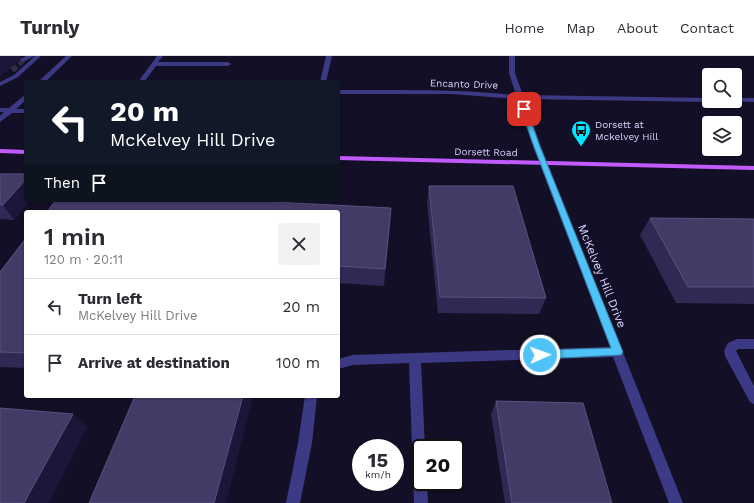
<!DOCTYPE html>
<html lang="en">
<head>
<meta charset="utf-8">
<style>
  body { margin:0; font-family:"Work Sans",sans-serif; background:#f2f2f3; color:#2b2b33; height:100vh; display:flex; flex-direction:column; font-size:15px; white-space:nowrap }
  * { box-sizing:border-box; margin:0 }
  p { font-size:13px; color:#7c7c81 }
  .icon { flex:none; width:22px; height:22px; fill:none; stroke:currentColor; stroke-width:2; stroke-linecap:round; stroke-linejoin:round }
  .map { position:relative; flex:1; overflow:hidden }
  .drawer { position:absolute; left:24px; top:154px; width:316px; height:188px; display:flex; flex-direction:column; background:#fff; border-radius:4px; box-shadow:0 1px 3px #0004 }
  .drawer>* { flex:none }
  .top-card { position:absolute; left:24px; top:24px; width:316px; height:122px; border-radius:4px; box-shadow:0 1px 3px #0004; background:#111827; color:#fff; overflow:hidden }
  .tools { position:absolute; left:702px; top:12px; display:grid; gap:8px }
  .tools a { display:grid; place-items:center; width:40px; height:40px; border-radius:4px; background:#fff; box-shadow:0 1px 3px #0004; font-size:20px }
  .speed { position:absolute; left:352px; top:383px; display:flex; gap:8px; font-size:20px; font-weight:700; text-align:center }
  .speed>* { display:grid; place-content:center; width:52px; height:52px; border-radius:50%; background:#fff; box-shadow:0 1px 3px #0004; line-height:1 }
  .speed small { font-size:10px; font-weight:400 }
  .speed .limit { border:2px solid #111; border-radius:6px; background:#fff; color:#111 }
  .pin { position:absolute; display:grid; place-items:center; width:34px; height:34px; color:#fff; margin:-17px; border-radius:8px; box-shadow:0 2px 6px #0006 }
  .me { position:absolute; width:44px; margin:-22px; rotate:88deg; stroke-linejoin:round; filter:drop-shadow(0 0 3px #0008) }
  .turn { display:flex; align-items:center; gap:14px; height:84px; padding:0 20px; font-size:18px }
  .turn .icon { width:52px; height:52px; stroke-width:2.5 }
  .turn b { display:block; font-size:28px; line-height:34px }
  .then { display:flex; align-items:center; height:38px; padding:0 20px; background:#0003; gap:8px; font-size:15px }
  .round { display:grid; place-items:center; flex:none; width:42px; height:42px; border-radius:4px; background:#f2f2f3 }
  .headline { display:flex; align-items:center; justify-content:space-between; height:68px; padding:0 20px }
  h1 { font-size:24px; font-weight:600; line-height:30px }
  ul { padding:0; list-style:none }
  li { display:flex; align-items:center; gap:12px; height:56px; padding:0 20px; border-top:1px solid #e1e1e2 }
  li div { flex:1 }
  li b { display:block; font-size:15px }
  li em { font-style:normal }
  header { display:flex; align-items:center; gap:24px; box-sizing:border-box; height:56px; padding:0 20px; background:#fff; border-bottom:1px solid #e1e1e2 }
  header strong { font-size:19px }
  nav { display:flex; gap:22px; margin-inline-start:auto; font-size:14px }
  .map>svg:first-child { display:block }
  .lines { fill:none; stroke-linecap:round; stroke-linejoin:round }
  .minor-tunnel { stroke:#312d47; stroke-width:6; stroke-dasharray:6 3; stroke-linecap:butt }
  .minor { fill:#3d3a85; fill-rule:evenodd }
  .major { fill:#c25bff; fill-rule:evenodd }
  .wall { fill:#312854 }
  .shaded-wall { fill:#1d163a }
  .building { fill:#433a66; stroke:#5a527e }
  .route { fill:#4fc3f7; stroke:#337fa1 }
  .labels { text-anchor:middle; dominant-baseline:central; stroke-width:4; stroke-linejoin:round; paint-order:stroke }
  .far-street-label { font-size:10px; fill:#d9d4ff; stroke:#130f26 }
  .far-poi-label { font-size:10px; fill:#d9d4ff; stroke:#130f26; text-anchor:start }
  .street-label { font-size:12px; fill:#d9d4ff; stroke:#130f26 }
</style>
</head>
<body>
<header>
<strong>Turnly</strong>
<nav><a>Home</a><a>Map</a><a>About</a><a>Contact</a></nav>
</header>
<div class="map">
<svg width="754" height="447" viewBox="0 0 754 447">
  <rect width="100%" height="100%" fill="#130f26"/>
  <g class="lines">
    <!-- minor-tunnel -->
    <path class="minor-tunnel" d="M 12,14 L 23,4"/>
    <!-- minor -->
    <g class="minor">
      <path d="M 26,0 L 34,0 L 25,5 L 21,5 L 21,3 Z"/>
      <path d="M 35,0 L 41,0 L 18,21 L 0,30 L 0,26 L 14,19 Z"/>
      <path d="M 66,0 L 72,0 L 45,26 L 38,26 Z"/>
      <path d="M 157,0 L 163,0 L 158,6 L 228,6 L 231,8 L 228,10 L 156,10 L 144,26 L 138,26 Z"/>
      <path d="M 326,0 L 332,0 L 326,26 L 320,26 Z"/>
      <path d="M 509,0 L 515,0 L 515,17 L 523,39 L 709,42 L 709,45 L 712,45 L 709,46 L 524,43 L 540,88 L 683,447 L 669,447 L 613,301 L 421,307 L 425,392 L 421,392 L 421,426 L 427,426 L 428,447 L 414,447 L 409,307 L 353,309 L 338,313 L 338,303 L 353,299 L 610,291 L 532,88 L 517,43 L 452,38 L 338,38 L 338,34 C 397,34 457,33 516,39 L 509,17 Z"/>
      <path d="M 26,38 L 26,44 L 16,53 L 26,53 L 26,57 L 12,57 L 0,66 L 0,60 L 4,56 L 0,56 L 0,52 L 9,52 Z"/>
      <path d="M 735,42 L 754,42 L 754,46 L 733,45 L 735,45 Z"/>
      <path d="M 737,283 L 754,283 L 754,293 L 738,293 L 736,295 L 754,330 L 754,348 L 750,346 L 725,300 L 724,295 L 728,287 Z"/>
      <path d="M 305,340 L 317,340 L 312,387 L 300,447 L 286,447 L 298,387 Z"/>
    </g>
    <!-- major -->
    <g class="major">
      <path d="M 0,93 L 26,94 L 26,98 L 0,97 Z"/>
      <path d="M 338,100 L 754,110 L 754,114 L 338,104 Z"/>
    </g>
  </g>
  <!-- wall -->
  <g class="wall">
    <path d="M 0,118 L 26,144 L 30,144 L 14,164 L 0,163 Z"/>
    <path d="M 429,130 L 546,242 L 539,258 L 438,257 L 427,147 Z"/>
    <path d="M 338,156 L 390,169 L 384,230 L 338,227 Z"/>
    <path d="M 650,162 L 754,163 L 754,248 L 676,247 L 640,179 Z"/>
    <path d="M 26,182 L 26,312 L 0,311 L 0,216 Z"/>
    <path d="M 496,345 L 612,447 L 505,447 L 491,358 Z"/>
  </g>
  <!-- shaded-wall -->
  <g class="shaded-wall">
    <path d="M 0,0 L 20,0 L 21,1 L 20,5 L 0,20 Z"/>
    <path d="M 26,123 L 26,144 L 30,144 L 14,164 L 3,149 Z"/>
    <path d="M 391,152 L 390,169 L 384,230 L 385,213 Z"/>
    <path d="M 243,340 L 253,340 L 226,447 L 214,447 Z"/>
    <path d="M 73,358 L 87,372 L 49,447 L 24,447 Z"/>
  </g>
  <!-- building -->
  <g class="building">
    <path d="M 0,118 L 26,118 L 26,123 L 3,149 L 0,149 Z"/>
    <path d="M 429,130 L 513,130 L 546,242 L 440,241 Z"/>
    <path d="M 56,144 L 236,144 L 391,152 L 385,213 L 338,210 L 338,156 L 47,156 Z"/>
    <path d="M 650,162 L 754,163 L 754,231 L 688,231 Z"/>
    <path d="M 26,182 L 26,297 L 0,296 L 0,216 Z"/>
    <path d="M 135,340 L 243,340 L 214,447 L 89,447 Z"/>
    <path d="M 496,345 L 583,347 L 612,447 L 512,447 Z"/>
    <path d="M 0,352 L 73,358 L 24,447 L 0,447 Z"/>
  </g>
  <!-- route -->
  <path class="route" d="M 522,51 L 527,53 L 539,88 L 623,296 L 621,299 L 540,303 L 536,302 L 535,299 L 536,296 L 540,294 L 611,292 L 533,88 L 521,53 Z"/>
  <!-- icons -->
  <defs>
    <symbol id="bus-pin" viewBox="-11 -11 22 30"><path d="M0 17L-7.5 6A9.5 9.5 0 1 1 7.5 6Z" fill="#00e5ff" stroke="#130f26"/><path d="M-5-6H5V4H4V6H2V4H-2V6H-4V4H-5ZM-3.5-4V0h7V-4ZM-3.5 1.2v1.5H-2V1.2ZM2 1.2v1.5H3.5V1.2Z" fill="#111"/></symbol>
  </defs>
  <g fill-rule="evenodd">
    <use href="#bus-pin" x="570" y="63" width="22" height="30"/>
  </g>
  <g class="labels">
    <!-- far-street labels -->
    <g class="far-street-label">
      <text transform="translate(464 28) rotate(2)">Encanto Drive</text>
      <text transform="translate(486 96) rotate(1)">Dorsett Road</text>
    </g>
    <!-- far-poi labels -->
    <g class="far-poi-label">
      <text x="595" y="68">Dorsett at<tspan x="595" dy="12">Mckelvey Hill</tspan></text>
    </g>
    <!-- street labels -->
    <g class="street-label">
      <text transform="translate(602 220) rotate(68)">McKelvey Hill Drive</text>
    </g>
  </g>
</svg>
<div class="tools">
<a><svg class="icon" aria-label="search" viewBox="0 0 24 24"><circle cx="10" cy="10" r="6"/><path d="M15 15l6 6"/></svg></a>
<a><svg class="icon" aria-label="layers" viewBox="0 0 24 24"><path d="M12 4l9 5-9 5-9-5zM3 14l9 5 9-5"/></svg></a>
</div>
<div class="speed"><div>15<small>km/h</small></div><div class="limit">20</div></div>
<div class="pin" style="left:524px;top:53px;background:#d93025"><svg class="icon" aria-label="arrive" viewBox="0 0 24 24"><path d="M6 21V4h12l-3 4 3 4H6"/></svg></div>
<svg class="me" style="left:540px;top:299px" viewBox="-20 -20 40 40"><circle r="17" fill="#4fc3f7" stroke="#fff" stroke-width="3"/><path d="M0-11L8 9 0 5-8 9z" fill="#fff"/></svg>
<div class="top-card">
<div class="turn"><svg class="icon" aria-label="left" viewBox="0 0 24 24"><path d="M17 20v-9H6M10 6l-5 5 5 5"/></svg><div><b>20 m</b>McKelvey Hill Drive</div></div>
<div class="then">Then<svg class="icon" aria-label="arrive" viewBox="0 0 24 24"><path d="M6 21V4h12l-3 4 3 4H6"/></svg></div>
</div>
<section class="drawer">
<div class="headline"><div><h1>1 min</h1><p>120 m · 20:11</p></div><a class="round"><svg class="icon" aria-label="close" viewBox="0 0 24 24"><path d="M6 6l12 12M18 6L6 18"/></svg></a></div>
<ul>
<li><svg class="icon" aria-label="left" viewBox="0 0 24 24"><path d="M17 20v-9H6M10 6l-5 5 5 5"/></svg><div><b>Turn left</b><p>McKelvey Hill Drive</p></div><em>20 m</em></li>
<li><svg class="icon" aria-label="arrive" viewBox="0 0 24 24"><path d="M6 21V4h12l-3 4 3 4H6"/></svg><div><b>Arrive at destination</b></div><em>100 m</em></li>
</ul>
</section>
</div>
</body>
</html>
